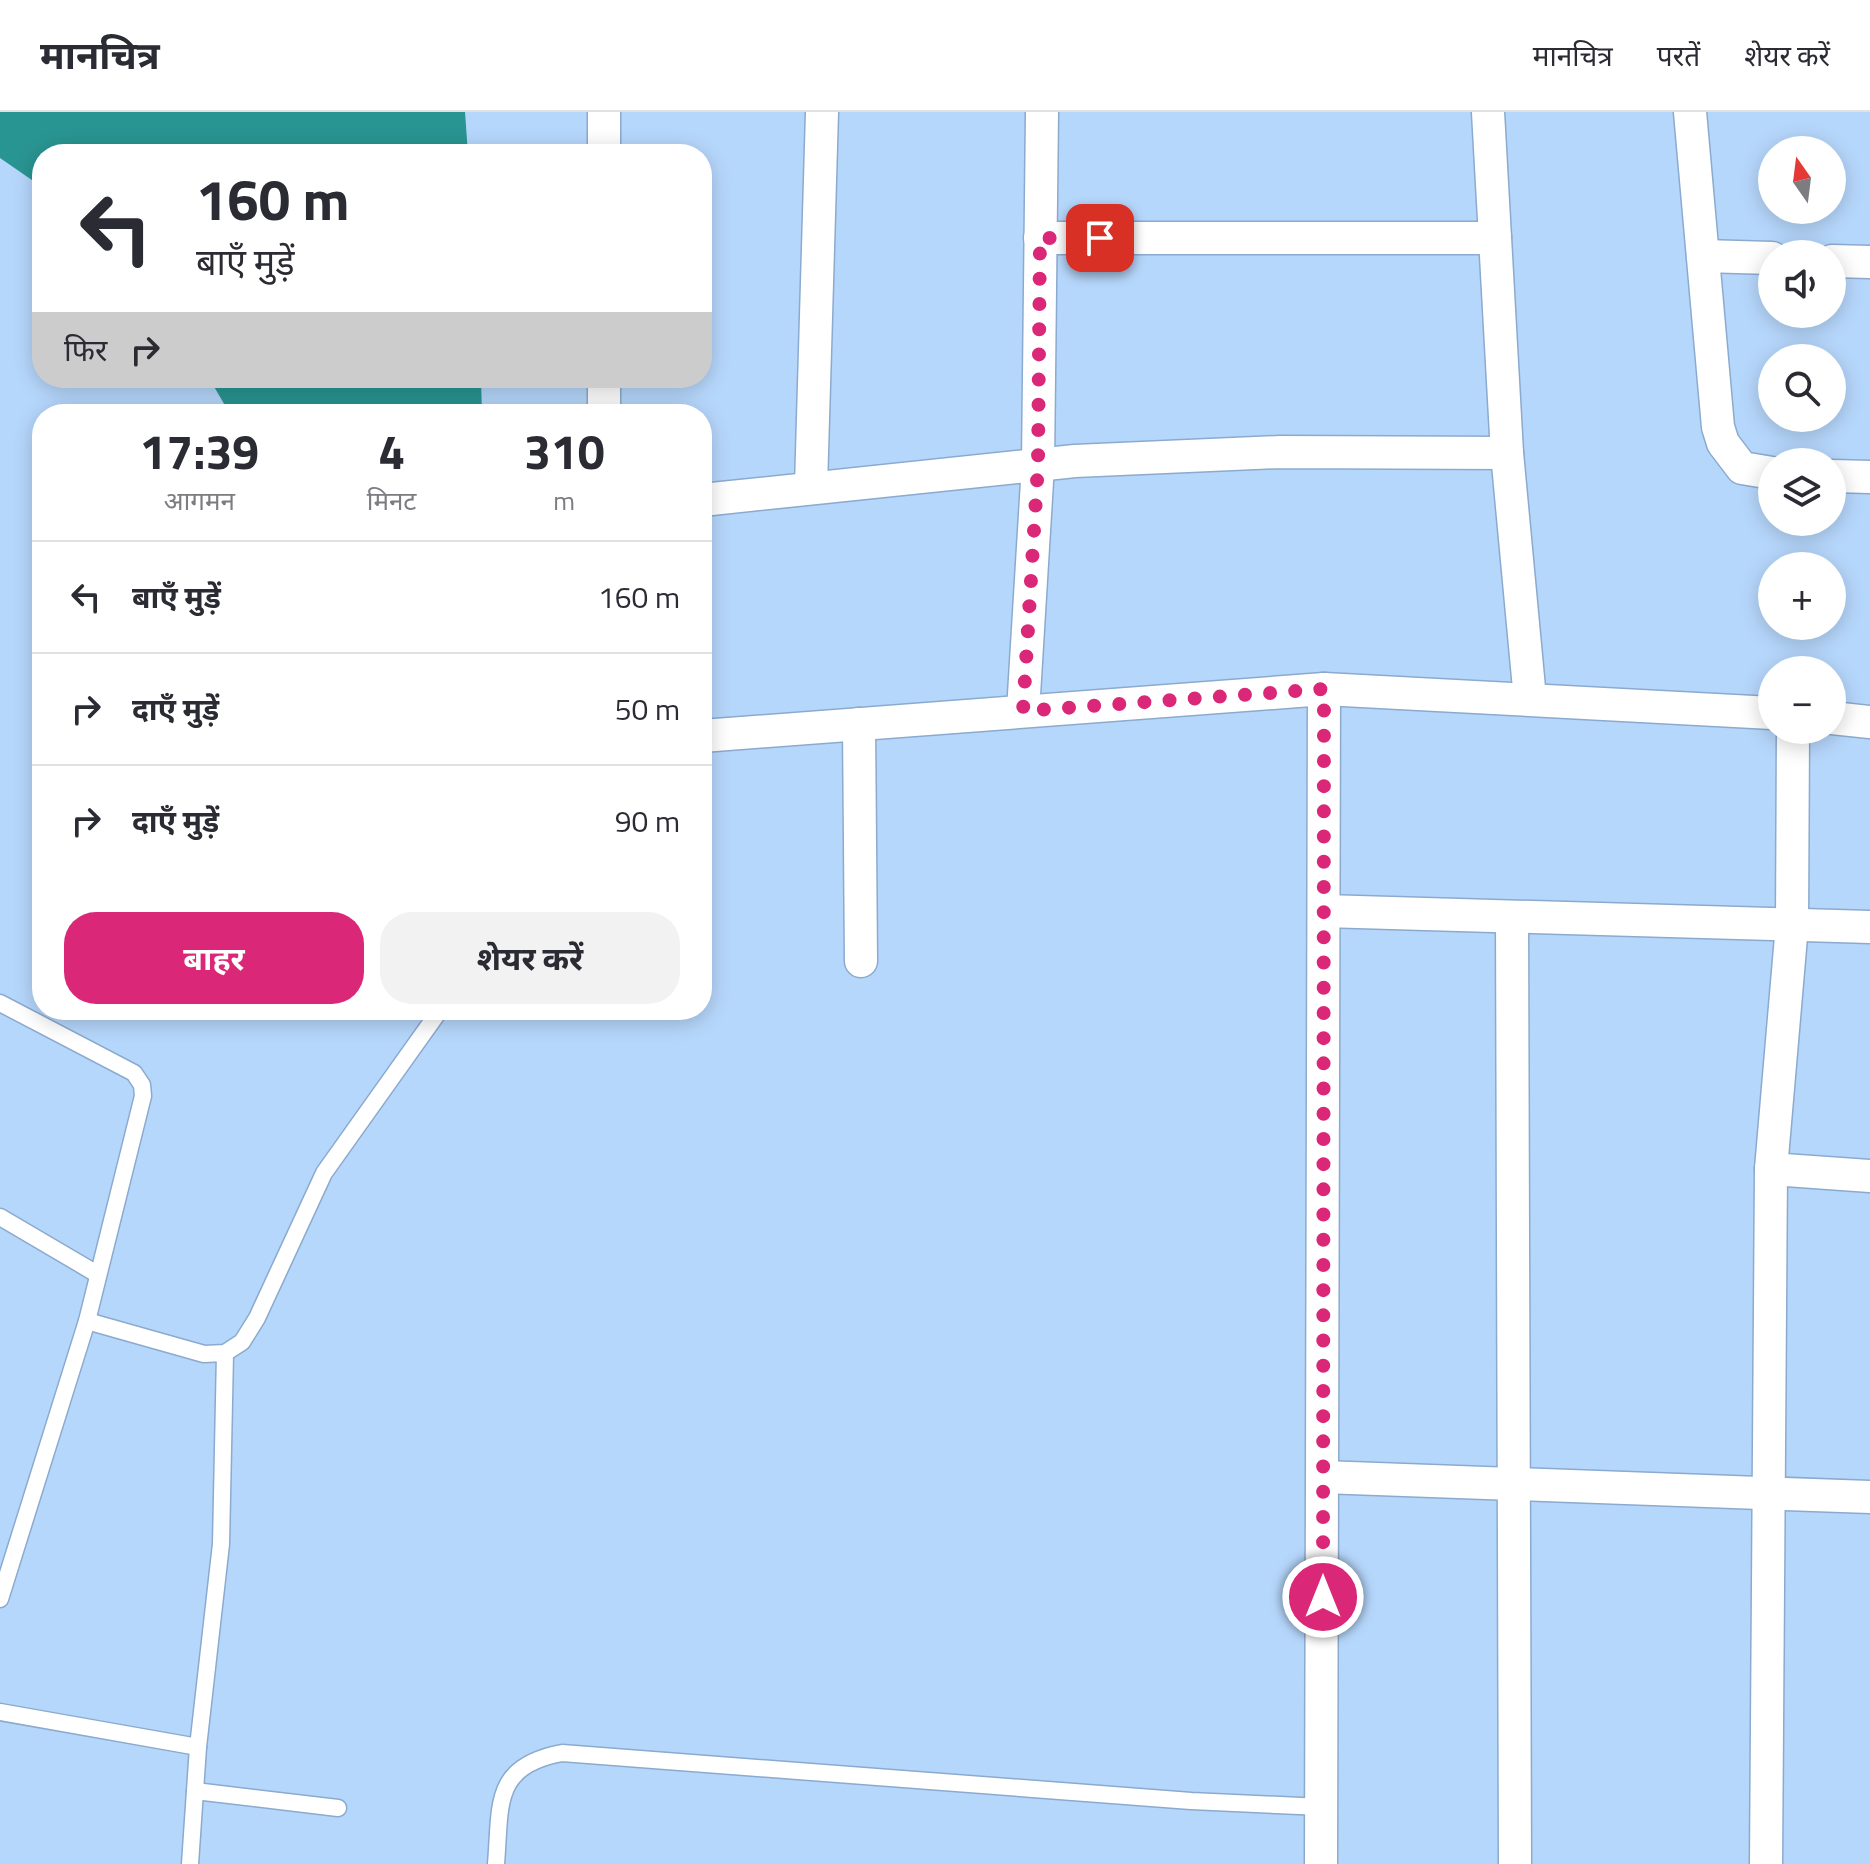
<!DOCTYPE html>
<html lang="hi">
<head>
<meta charset="utf-8">
<style>
  body { margin:0; font-family:"Titillium Web","Noto Sans Devanagari",sans-serif; background:#f2f2f3; color:#2b2b33; height:100vh; display:flex; flex-direction:column; font-size:30px; white-space:nowrap }
  * { box-sizing:border-box; margin:0 }
  p { font-size:26px; color:#7c7c81 }
  .icon { flex:none; width:44px; height:44px; fill:none; stroke:currentColor; stroke-width:2; stroke-linecap:round; stroke-linejoin:round }
  .map { position:relative; flex:1; overflow:hidden }
  .details { position:absolute; left:32px; top:292px; width:680px; height:616px; display:flex; flex-direction:column; background:#fff; border-radius:32px; box-shadow:0 4px 20px #0003 }
  .details>* { flex:none }
  .banner { position:absolute; left:32px; top:32px; width:680px; height:244px; border-radius:32px; box-shadow:0 4px 20px #0003; background:#fff; color:#2b2b33; overflow:hidden }
  .needle { width:52px; rotate:346deg }
  .tools { position:absolute; left:1758px; top:24px; display:grid; gap:16px }
  .tools a { display:grid; place-items:center; width:88px; height:88px; border-radius:50%; background:#fff; box-shadow:0 4px 20px #0003; font-size:40px }
  .pin { position:absolute; display:grid; place-items:center; width:68px; height:68px; color:#fff; margin:-34px; border-radius:16px; box-shadow:0 4px 12px #0006 }
  .me { position:absolute; width:88px; margin:-44px; rotate:0deg; stroke-linejoin:round; filter:drop-shadow(0 0 6px #0008) }
  .turn { display:flex; align-items:center; gap:28px; height:168px; padding:0 32px; font-size:36px }
  .turn .icon { width:104px; height:104px; stroke-width:2.5 }
  .turn b { display:block; font-size:56px; line-height:68px }
  .then { display:flex; align-items:center; height:76px; padding:0 32px; background:#0003; gap:16px; font-size:30px }
  .eta { display:flex; justify-content:space-evenly; align-items:center; height:136px; text-align:center }
  .eta b { font-size:48px; font-weight:700; line-height:56px }
  .cta { display:flex; gap:16px; margin-top:auto; padding:16px 32px }
  .cta a { flex:1; height:92px; border-radius:32px; background:#db2777; color:#fff; font-size:32px; font-weight:700; line-height:92px; text-align:center }
  .cta a+a { background:#f2f2f3; color:#2b2b33 }
  ul { padding:0; list-style:none }
  li { display:flex; align-items:center; gap:24px; height:112px; padding:0 32px; border-top:2px solid #e1e1e2 }
  li div { flex:1 }
  li b { display:block; font-size:30px }
  li em { font-style:normal }
  header { display:flex; align-items:center; gap:48px; box-sizing:border-box; height:112px; padding:0 40px; background:#fff; border-bottom:2px solid #e1e1e2 }
  header strong { font-size:38px }
  nav { display:flex; gap:44px; margin-inline-start:auto; font-size:28px }
  .map>svg:first-child { display:block }
  .water { fill:#299592 }
  .lines { fill:none; stroke-linecap:round; stroke-linejoin:round }
  .lane-casing { stroke:#8baace; stroke-width:19 }
  .street-casing { stroke:#8baace; stroke-width:35 }
  .lane { stroke:#fff; stroke-width:16 }
  .street { stroke:#fff; stroke-width:32 }
  .route { stroke:#db2777; stroke-width:14; stroke-dasharray:0 25.2 }
</style>
</head>
<body>
<header>
<strong>मानचित्र</strong>
<nav><a>मानचित्र</a><a>परतें</a><a>शेयर करें</a></nav>
</header>
<div class="map">
<svg width="1870" height="1752" viewBox="0 0 1870 1752">
  <rect width="100%" height="100%" fill="#b6d7fc"/>
  <!-- water -->
  <g class="water">
    <path d="M 0,0 L 465,0 L 468,42 L 42,42 L 42,75 L 0,46 Z"/>
    <path d="M 209,266 L 481,266 L 482,302 L 230,302 Z"/>
  </g>
  <g class="lines">
    <defs>
      <g id="lane">
        <path d="M 0,891 L 134,961 L 142,973 L 143,984 L 87,1209 L 0,1487"/>
        <path d="M 0,1105 L 97,1162"/>
        <path d="M 87,1209 L 204,1242 L 225,1241 L 242,1230 L 257,1206 L 324,1061 L 440,898"/>
        <path d="M 0,1600 L 198,1635"/>
        <path d="M 195,1679 L 338,1696"/>
        <path d="M 190,1752 L 198,1635 L 221,1432 L 225,1241"/>
        <path d="M 496,1752 C 501,1693 492,1654 562,1641 L 1191,1689 L 1322,1695"/>
      </g>
      <g id="street">
        <path d="M 1488,0 L 1507,341 L 1530,587"/>
        <path d="M 1690,0 L 1718,315 L 1723,331 L 1742,356 L 1772,361"/>
        <path d="M 604,42 L 604,0"/>
        <path d="M 1040,126 L 1495,126"/>
        <path d="M 1703,144 L 1772,146"/>
        <path d="M 1832,149 L 1870,150"/>
        <path d="M 604,266 L 604,302"/>
        <path d="M 1832,364 L 1870,365"/>
        <path d="M 811,375 L 822,0"/>
        <path d="M 702,388 L 1075,349 L 1280,340 L 1507,341"/>
        <path d="M 1023,599 L 1038,353 L 1042,0"/>
        <path d="M 1832,606 L 1870,610"/>
        <path d="M 859,612 L 861,849"/>
        <path d="M 702,624 L 1324,577 L 1772,601"/>
        <path d="M 1324,799 L 1870,815"/>
        <path d="M 1512,805 L 1515,1752"/>
        <path d="M 1771,1057 L 1870,1064"/>
        <path d="M 1323,1365 L 1870,1385"/>
        <path d="M 1321,1752 L 1324,577"/>
        <path d="M 1766,1752 L 1771,1057 L 1792,813 L 1793,618"/>
      </g>
    </defs>
    <!-- lane casing -->
    <use href="#lane" class="lane-casing"/>
    <!-- street casing -->
    <use href="#street" class="street-casing"/>
    <!-- lane -->
    <use href="#lane" class="lane"/>
    <!-- street -->
    <use href="#street" class="street"/>
  </g>
  <g class="lines">
    <!-- route -->
    <path class="route" d="M 1100,126 L 1040,126 L 1038,353 L 1023,599 L 1324,577 L 1323,1485"/>
  </g>
</svg>
<div class="tools">
<a><svg class="needle" viewBox="-14 -14 28 28"><path d="M0-13l5 13h-10z" fill="#e53935"/><path d="M0 13l5-13h-10z" fill="#7c7c81"/></svg></a>
<a><svg class="icon" aria-label="sound" viewBox="0 0 24 24"><path d="M4 9h4l5-4v14l-5-4H4zM17 9q2 3 0 6"/></svg></a>
<a><svg class="icon" aria-label="search" viewBox="0 0 24 24"><circle cx="10" cy="10" r="6"/><path d="M15 15l6 6"/></svg></a>
<a><svg class="icon" aria-label="layers" viewBox="0 0 24 24"><path d="M12 4l9 5-9 5-9-5zM3 14l9 5 9-5"/></svg></a>
<a>+</a>
<a>−</a>
</div>
<div class="pin" style="left:1100px;top:126px;background:#d93025"><svg class="icon" aria-label="arrive" viewBox="0 0 24 24"><path d="M6 21V4h12l-3 4 3 4H6"/></svg></div>
<svg class="me" style="left:1323px;top:1485px" viewBox="-20 -20 40 40"><circle r="17" fill="#db2777" stroke="#fff" stroke-width="3"/><path d="M0-11L8 9 0 5-8 9z" fill="#fff"/></svg>
<div class="banner">
<div class="turn"><svg class="icon" aria-label="left" viewBox="0 0 24 24"><path d="M17 20v-9H6M10 6l-5 5 5 5"/></svg><div><b>160 m</b>बाएँ मुड़ें</div></div>
<div class="then">फिर<svg class="icon" aria-label="right" viewBox="0 0 24 24"><path d="M7 20v-9h11M14 6l5 5-5 5"/></svg></div>
</div>
<section class="details">
<div class="eta">
<div><b>17:39</b><p>आगमन</p></div>
<div><b>4</b><p>मिनट</p></div>
<div><b>310</b><p>m</p></div>
</div>
<ul>
<li><svg class="icon" aria-label="left" viewBox="0 0 24 24"><path d="M17 20v-9H6M10 6l-5 5 5 5"/></svg><div><b>बाएँ मुड़ें</b></div><em>160 m</em></li>
<li><svg class="icon" aria-label="right" viewBox="0 0 24 24"><path d="M7 20v-9h11M14 6l5 5-5 5"/></svg><div><b>दाएँ मुड़ें</b></div><em>50 m</em></li>
<li><svg class="icon" aria-label="right" viewBox="0 0 24 24"><path d="M7 20v-9h11M14 6l5 5-5 5"/></svg><div><b>दाएँ मुड़ें</b></div><em>90 m</em></li>
</ul>
<div class="cta"><a>बाहर</a><a>शेयर करें</a></div>
</section>
</div>
</body>
</html>
